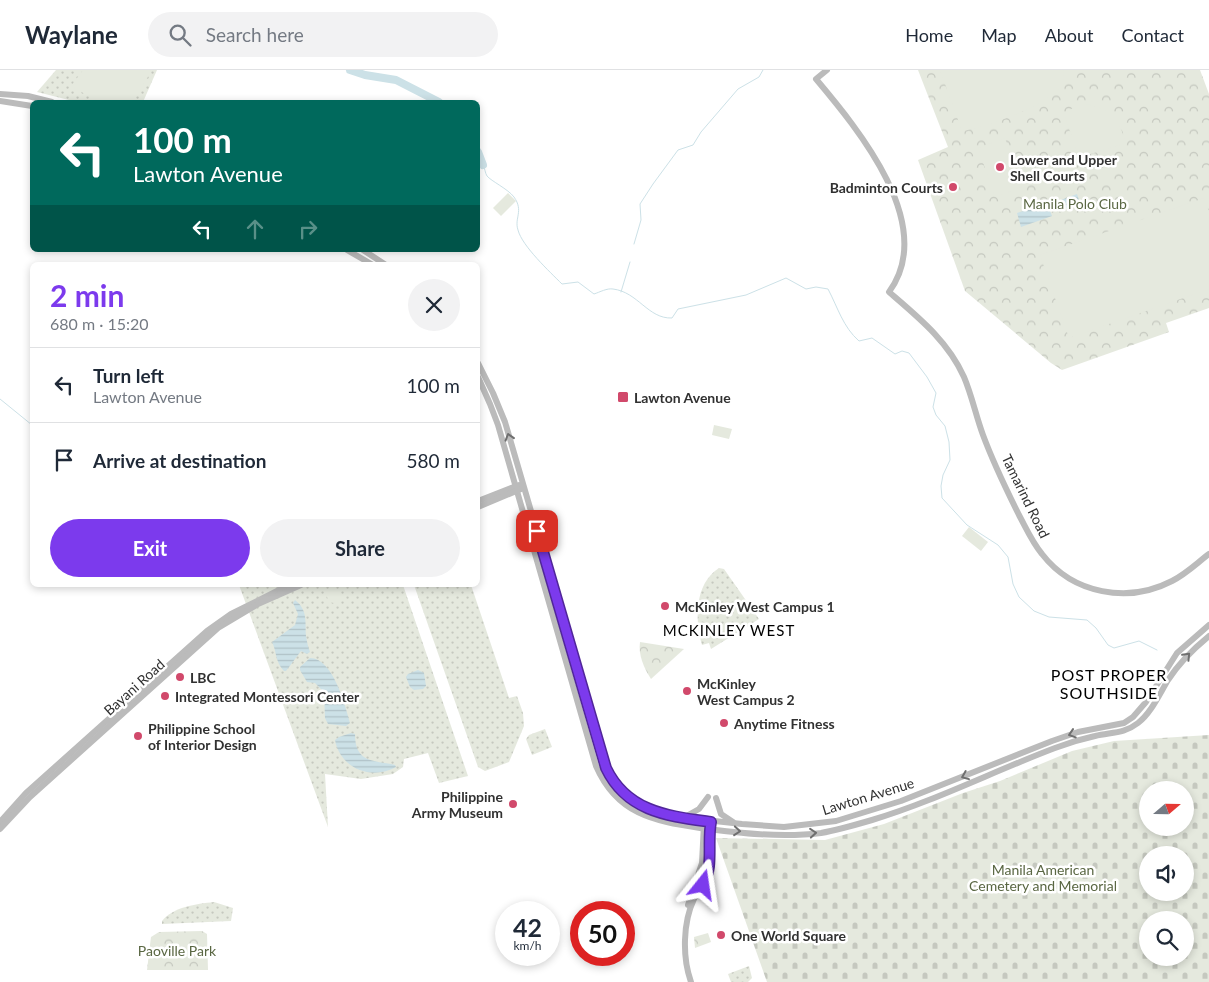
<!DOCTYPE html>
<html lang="en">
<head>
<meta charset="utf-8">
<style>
  body { margin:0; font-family:Lato,sans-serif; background:#f2f2f3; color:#1f2937; height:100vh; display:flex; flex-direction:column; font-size:19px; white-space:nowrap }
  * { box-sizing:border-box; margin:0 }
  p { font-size:16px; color:#747a83 }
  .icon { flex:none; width:28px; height:28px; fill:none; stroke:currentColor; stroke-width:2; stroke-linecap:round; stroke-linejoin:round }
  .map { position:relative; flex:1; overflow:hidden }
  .drawer { position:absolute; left:30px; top:192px; width:450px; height:325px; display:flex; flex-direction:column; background:#fff; border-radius:8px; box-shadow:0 2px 8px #0003 }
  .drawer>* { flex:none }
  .banner { position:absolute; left:30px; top:30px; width:450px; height:152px; border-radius:8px; box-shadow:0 2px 8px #0003; background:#00695c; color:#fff; overflow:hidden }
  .needle { width:32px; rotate:70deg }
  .controls { position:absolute; left:1139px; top:711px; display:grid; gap:10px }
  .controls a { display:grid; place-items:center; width:55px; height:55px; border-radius:50%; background:#fff; box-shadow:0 2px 8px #0003; font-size:25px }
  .speed { position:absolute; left:495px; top:831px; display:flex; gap:10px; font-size:25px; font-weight:700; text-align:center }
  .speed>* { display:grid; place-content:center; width:65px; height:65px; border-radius:50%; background:#fff; box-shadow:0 2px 8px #0003; line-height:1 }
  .speed small { font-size:12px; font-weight:400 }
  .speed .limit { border:8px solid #d22; background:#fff; color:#111 }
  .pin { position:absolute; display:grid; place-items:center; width:42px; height:42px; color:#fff; margin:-21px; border-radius:10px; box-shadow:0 2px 8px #0006 }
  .me { position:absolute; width:55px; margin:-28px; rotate:15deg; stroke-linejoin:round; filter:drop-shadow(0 0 4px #0008) }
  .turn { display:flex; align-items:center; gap:18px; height:105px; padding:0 20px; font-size:22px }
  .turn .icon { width:65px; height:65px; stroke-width:2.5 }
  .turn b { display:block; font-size:35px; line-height:42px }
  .lanes { display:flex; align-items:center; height:48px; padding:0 20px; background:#0003; justify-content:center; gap:25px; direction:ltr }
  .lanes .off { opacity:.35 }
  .round { display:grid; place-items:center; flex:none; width:52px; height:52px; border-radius:26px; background:#f2f2f3 }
  .headline { display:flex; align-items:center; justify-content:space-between; height:85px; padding:0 20px }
  h1 { font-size:30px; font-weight:700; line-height:38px; color:#7c3aed }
  .primary-button { display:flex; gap:10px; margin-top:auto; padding:10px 20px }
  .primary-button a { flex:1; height:58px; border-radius:30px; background:#7c3aed; color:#fff; font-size:20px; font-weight:700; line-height:58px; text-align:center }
  .primary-button a+a { background:#f2f2f3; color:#1f2937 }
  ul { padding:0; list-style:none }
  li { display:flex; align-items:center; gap:15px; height:75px; padding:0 20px; border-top:1px solid #e0e1e3 }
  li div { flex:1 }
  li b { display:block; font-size:19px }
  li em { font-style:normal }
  header { display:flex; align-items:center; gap:30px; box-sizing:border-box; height:70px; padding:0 25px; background:#fff; border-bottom:1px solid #e0e1e3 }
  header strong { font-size:24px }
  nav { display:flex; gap:28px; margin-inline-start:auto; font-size:18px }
  .search { width:350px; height:45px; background:#f2f2f3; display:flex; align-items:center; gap:12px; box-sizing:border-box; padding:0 18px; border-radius:28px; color:#747a83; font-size:19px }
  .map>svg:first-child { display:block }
  .grass { fill:url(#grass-dots) }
  .cemetery { fill:url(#cemetery-stones); fill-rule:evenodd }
  .park { fill:url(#park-crowns) }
  .pitch { fill:#e5e9de }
  .water { fill:url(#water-rules) }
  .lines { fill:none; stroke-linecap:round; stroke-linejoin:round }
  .stream { stroke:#cce1e7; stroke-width:1 }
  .river { stroke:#cce1e7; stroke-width:8 }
  .secondary { stroke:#bbb; stroke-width:6 }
  .oneway { stroke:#6f6f6f }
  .route-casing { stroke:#51269a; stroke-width:12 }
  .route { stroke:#7c3aed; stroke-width:9 }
  .poi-dot { fill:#d1496b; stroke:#fff; stroke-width:2 }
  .labels { text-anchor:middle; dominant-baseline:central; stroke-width:5; stroke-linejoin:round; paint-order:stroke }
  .poi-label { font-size:14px; font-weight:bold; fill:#313131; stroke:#fff; text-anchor:start }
  .park-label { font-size:14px; fill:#5a6743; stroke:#fff }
  .street-label { font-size:14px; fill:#313131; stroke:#fff }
  .neighbourhood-label { font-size:15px; letter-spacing:1px; fill:#000; stroke:#fff }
  .quarter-label { font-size:16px; letter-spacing:1px; fill:#000; stroke:#fff }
</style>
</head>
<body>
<header>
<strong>Waylane</strong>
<div class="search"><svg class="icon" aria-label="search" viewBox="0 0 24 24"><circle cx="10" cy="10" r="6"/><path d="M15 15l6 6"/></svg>Search here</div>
<nav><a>Home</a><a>Map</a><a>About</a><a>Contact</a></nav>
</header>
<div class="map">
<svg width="1209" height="912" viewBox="0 0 1209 912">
  <defs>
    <pattern id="grass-dots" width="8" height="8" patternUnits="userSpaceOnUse" patternTransform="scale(1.25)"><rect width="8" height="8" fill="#e5e9de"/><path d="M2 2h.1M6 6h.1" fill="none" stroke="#c5c8bf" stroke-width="1.8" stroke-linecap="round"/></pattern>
    <pattern id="cemetery-stones" width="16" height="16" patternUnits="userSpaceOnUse" patternTransform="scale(1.25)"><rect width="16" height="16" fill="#e5e9de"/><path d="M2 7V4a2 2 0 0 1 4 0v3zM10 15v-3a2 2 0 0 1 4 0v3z" fill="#c5c8bf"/></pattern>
    <pattern id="park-crowns" width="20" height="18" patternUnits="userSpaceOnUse" patternTransform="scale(1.25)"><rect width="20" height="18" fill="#e5e9de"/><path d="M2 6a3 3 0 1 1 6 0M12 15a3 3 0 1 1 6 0" fill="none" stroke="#c5c8bf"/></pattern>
    <pattern id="water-rules" width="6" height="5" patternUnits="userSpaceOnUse" patternTransform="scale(1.25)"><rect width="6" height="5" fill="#cce1e7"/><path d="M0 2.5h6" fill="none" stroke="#b0c2c7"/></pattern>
  </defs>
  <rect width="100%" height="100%" fill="#fff"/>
  <!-- grass -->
  <g class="grass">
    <path d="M 56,0 L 157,0 L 143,32 L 77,32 L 37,22 Z"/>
    <path d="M 719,498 L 724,499 L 759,549 L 711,579 L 709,573 L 702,575 C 695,550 694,514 719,498 Z"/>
    <path d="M 239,515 L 403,515 L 468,706 L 439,713 L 428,683 L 404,689 L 403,697 L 393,704 L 361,709 L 325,704 L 328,757 Z"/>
    <path d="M 414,515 L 471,515 L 509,628 L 517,626 L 523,643 L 524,656 L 509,692 L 485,701 L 478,697 Z"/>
    <path d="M 545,659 L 552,677 L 532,685 L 526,669 L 529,665 Z"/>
    <path d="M 214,832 L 233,838 L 231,851 L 162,854 L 162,851 C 173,837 196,834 214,832 Z"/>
    <path d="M 749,896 L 752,908 L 748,912 L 731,912 L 728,904 Z"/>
  </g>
  <!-- cemetery -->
  <path class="cemetery" d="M 1209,665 L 1209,912 L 767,912 L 716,768 L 825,770 L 884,754 L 963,723 L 1000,711 L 1072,681 L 1114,671 ZM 1148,720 L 1185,720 L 1185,758 L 1148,758 ZM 1148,785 L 1185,785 L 1185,822 L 1148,822 ZM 1148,850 L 1185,850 L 1185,888 L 1148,888 Z"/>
  <!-- park -->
  <g class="park">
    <path d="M 918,0 L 1200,0 L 1209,24 L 1209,238 L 1166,253 L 1169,262 L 1062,300 L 1051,293 L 965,221 L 918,90 L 948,77 Z"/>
    <path d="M 640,572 L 684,579 L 651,609 C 644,598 638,585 640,572 Z"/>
    <path d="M 202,861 L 207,864 L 208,900 L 147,900 L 151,867 L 159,862 Z"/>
    <path d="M 708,863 L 711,872 L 695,878 L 694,867 Z"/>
  </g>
  <!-- pitch -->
  <g class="pitch">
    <path d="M 83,0 L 152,0 L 133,32 L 99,32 L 71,16 Z"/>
    <path d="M 940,0 L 1063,0 C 1064,6 1064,10 1061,15 C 1051,35 984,58 962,61 Z"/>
    <path d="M 1086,34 C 1111,39 1119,50 1126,73 L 1081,87 L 1078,85 L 1064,44 L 1077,35 Z"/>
    <path d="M 1005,68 L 1022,117 L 995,127 L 978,78 Z"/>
    <path d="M 508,123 L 516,131 L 501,146 L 493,138 Z"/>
    <path d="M 1204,128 L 1209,141 L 1209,219 L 1069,268 L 1040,185 Z"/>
    <path d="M 714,355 L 732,359 L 729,369 L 712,365 Z"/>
    <path d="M 969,457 L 988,472 L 981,481 L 962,466 Z"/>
    <circle cx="334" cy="526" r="7"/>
  </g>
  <!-- water -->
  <g class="water">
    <path d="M 1077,124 L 1080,133 L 1064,139 L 1061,130 Z"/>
    <path d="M 1047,133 L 1052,146 L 1021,157 L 1017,143 Z"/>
    <path d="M 295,530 C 308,540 305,552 306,566 C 307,572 308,577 310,582 L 307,584 L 301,581 L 286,601 L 284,601 C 275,592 277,582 272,572 L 295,555 L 298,544 L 293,533 Z"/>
    <path d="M 310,588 C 333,588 345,635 350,653 L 346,656 L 328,654 L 325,648 L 324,622 L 315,613 L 307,612 L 300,600 L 300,597 Z"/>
    <path d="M 418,600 L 424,603 L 426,616 L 423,619 L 414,620 L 410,617 L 406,607 L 408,604 Z"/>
    <path d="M 351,663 L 355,664 C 355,693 373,690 395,695 L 396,697 C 371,711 340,698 335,670 L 339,667 Z"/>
  </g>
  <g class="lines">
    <!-- stream -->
    <g class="stream">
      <path d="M 483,95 C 485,98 485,103 487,106 C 491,111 508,119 514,127 C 524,141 514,148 518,160 C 522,176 550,202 562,214 L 578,212 L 594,224 C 600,222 607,218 613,219 C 638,222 648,249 672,248 L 678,239 L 746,225 L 786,208 L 806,219 L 816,217 L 828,219 C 838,238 843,257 859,271 L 872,268 L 895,284 L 902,281 L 909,283 L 927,307 L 936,323 L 933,337 L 936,345 L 945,356 L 949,372 L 950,390 L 943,405 L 941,416 L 942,428 L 967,455 L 998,475 L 1008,487 L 1013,514 L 1019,527 L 1034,541 L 1049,547 L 1087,550 L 1096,558 L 1108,575 L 1114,578 L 1139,571 L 1157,580"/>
      <path d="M 634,174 L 641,150 L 640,134 L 653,114 L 678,80 L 693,75 L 701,62 L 738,19 L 759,7 L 763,0"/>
      <path d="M 621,222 L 630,192"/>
      <path d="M 0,329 L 32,355"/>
    </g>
    <!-- river -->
    <g class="river">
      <path d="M 350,0 L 365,5 L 396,10 L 439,32"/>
      <path d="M 478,82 L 483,95"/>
    </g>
    <!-- secondary -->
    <g class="secondary">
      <path d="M 827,0 L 816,9 C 858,59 938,155 889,222 C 918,247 948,271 964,307 C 972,326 976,346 983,365 C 993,392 1006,419 1019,445 C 1026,458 1032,472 1042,484 C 1073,524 1128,534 1172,511 C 1186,504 1197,493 1209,484"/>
      <path d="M 0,24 L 28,26 L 52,32"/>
      <path d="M 0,31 L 32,36"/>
      <path d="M 347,180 L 373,195"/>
      <path d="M 363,180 L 386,195"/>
      <path d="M 478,293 L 493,323 L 505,352 L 606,698 L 615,713 L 627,726 L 652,741 L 669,746 L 742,754 L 784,757 L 836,751 L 901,731 L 1052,671 L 1078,662 L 1124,653 L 1133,647 L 1146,632 L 1177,583 L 1209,555"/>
      <path d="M 478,307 L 490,334 L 498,355 L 596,696 C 617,744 653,751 700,758 C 739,763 781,768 821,763 C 838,760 855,755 872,750 C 935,731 994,701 1055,678 C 1068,673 1081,669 1095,666 C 1111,662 1124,664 1138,653 C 1151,643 1159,625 1168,610 C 1179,593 1193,579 1209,566"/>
      <path d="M 478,431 L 519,415"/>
      <path d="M 478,437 L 521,419"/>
      <path d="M 716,728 L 721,744 L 733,752"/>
      <path d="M 683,748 L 699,739 L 708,727"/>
      <path d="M 0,752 L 26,723 L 207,561 L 231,544 L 289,515"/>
      <path d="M 0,759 L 30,727 L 218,558 L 258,534 L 301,515"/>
      <path d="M 688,835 L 702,793 L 704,754"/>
      <path d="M 691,912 C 682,887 683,852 694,829 C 699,819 707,812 709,801 C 712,786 707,771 710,755"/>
    </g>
  </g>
  <!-- one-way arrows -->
  <defs><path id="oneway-chevron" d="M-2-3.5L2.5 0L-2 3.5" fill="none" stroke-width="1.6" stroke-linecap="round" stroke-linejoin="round" transform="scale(1.25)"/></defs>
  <g class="oneway">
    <use href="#oneway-chevron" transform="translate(509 367) rotate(-107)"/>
    <use href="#oneway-chevron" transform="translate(1187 586) rotate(-46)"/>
    <use href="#oneway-chevron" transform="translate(1072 664) rotate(162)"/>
    <use href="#oneway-chevron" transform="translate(965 706) rotate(158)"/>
    <use href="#oneway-chevron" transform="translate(737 761) rotate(5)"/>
    <use href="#oneway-chevron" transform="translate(813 763) rotate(-5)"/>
  </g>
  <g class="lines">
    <defs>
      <path id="route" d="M 537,461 L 606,698 C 627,742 668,746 711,752 C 707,773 714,797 703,815"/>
    </defs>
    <!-- route casing -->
    <use href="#route" class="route-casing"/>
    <!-- route -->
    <use href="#route" class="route"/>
  </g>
  <!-- markers -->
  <g class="poi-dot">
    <circle cx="1000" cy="97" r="5"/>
    <circle cx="953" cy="117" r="5"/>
    <rect x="617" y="321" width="12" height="12" rx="2.5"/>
    <circle cx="665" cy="536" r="5"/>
    <circle cx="180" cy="607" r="5"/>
    <circle cx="687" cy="621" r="5"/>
    <circle cx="165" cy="626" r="5"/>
    <circle cx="724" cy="653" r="5"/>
    <circle cx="138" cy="666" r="5"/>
    <circle cx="513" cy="734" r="5"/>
    <circle cx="721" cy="865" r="5"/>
  </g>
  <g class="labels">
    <!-- poi labels -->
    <g class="poi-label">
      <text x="1010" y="89">Lower and Upper<tspan x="1010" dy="16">Shell Courts</tspan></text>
      <text x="943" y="117" text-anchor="end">Badminton Courts</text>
      <text x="634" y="327">Lawton Avenue</text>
      <text x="675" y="536">McKinley West Campus 1</text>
      <text x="190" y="607">LBC</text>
      <text x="697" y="613">McKinley<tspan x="697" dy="16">West Campus 2</tspan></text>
      <text x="175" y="626">Integrated Montessori Center</text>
      <text x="734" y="653">Anytime Fitness</text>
      <text x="148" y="658">Philippine School<tspan x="148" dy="16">of Interior Design</tspan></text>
      <text x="503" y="726" text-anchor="end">Philippine<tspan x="503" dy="16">Army Museum</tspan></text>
      <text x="731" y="865">One World Square</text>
    </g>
    <!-- park labels -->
    <g class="park-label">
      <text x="1075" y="133">Manila Polo Club</text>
      <text x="1043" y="799">Manila American<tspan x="1043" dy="16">Cemetery and Memorial</tspan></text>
      <text x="177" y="880">Paoville Park</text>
    </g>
    <!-- street labels -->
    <g class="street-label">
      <text transform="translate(1026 426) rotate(64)">Tamarind Road</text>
      <text transform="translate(134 617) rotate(-42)">Bayani Road</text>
      <text transform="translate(868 726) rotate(-17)">Lawton Avenue</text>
    </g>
    <!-- neighbourhood labels -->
    <g class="neighbourhood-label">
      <text x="729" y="560">MCKINLEY WEST</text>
    </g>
    <!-- quarter labels -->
    <g class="quarter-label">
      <text x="1109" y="604">POST PROPER<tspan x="1109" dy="18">SOUTHSIDE</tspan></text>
    </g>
  </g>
</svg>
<div class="controls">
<a><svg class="needle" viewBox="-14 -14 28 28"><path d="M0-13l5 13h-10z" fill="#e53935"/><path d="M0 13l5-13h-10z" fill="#747a83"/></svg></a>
<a><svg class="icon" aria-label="sound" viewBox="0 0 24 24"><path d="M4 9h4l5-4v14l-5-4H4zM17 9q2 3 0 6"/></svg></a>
<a><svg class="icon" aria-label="search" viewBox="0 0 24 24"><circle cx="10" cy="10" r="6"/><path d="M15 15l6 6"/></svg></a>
</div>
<div class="speed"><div>42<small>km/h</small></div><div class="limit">50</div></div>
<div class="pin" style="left:537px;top:461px;background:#d93025"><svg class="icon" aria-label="arrive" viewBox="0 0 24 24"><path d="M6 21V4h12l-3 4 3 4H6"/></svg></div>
<svg class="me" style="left:703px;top:815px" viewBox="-20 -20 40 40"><path d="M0-17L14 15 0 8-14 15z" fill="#7c3aed" stroke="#fff" stroke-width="4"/></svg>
<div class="banner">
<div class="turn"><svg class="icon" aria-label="left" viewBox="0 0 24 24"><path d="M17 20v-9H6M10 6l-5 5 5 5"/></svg><div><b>100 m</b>Lawton Avenue</div></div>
<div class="lanes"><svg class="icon" aria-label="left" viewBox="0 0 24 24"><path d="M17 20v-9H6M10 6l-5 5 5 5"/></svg><svg class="icon off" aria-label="ahead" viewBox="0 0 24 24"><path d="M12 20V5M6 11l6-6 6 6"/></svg><svg class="icon off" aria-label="right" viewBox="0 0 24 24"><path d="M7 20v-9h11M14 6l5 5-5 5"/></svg></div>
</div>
<section class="drawer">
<div class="headline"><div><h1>2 min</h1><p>680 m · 15:20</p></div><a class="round"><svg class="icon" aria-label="close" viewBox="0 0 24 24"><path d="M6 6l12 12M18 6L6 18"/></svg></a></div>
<ul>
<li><svg class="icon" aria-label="left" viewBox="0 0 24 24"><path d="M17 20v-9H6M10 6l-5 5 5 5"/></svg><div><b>Turn left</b><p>Lawton Avenue</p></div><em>100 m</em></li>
<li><svg class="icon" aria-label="arrive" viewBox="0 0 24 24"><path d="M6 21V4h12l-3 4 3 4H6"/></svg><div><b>Arrive at destination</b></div><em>580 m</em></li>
</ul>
<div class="primary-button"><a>Exit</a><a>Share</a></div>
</section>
</div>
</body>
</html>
